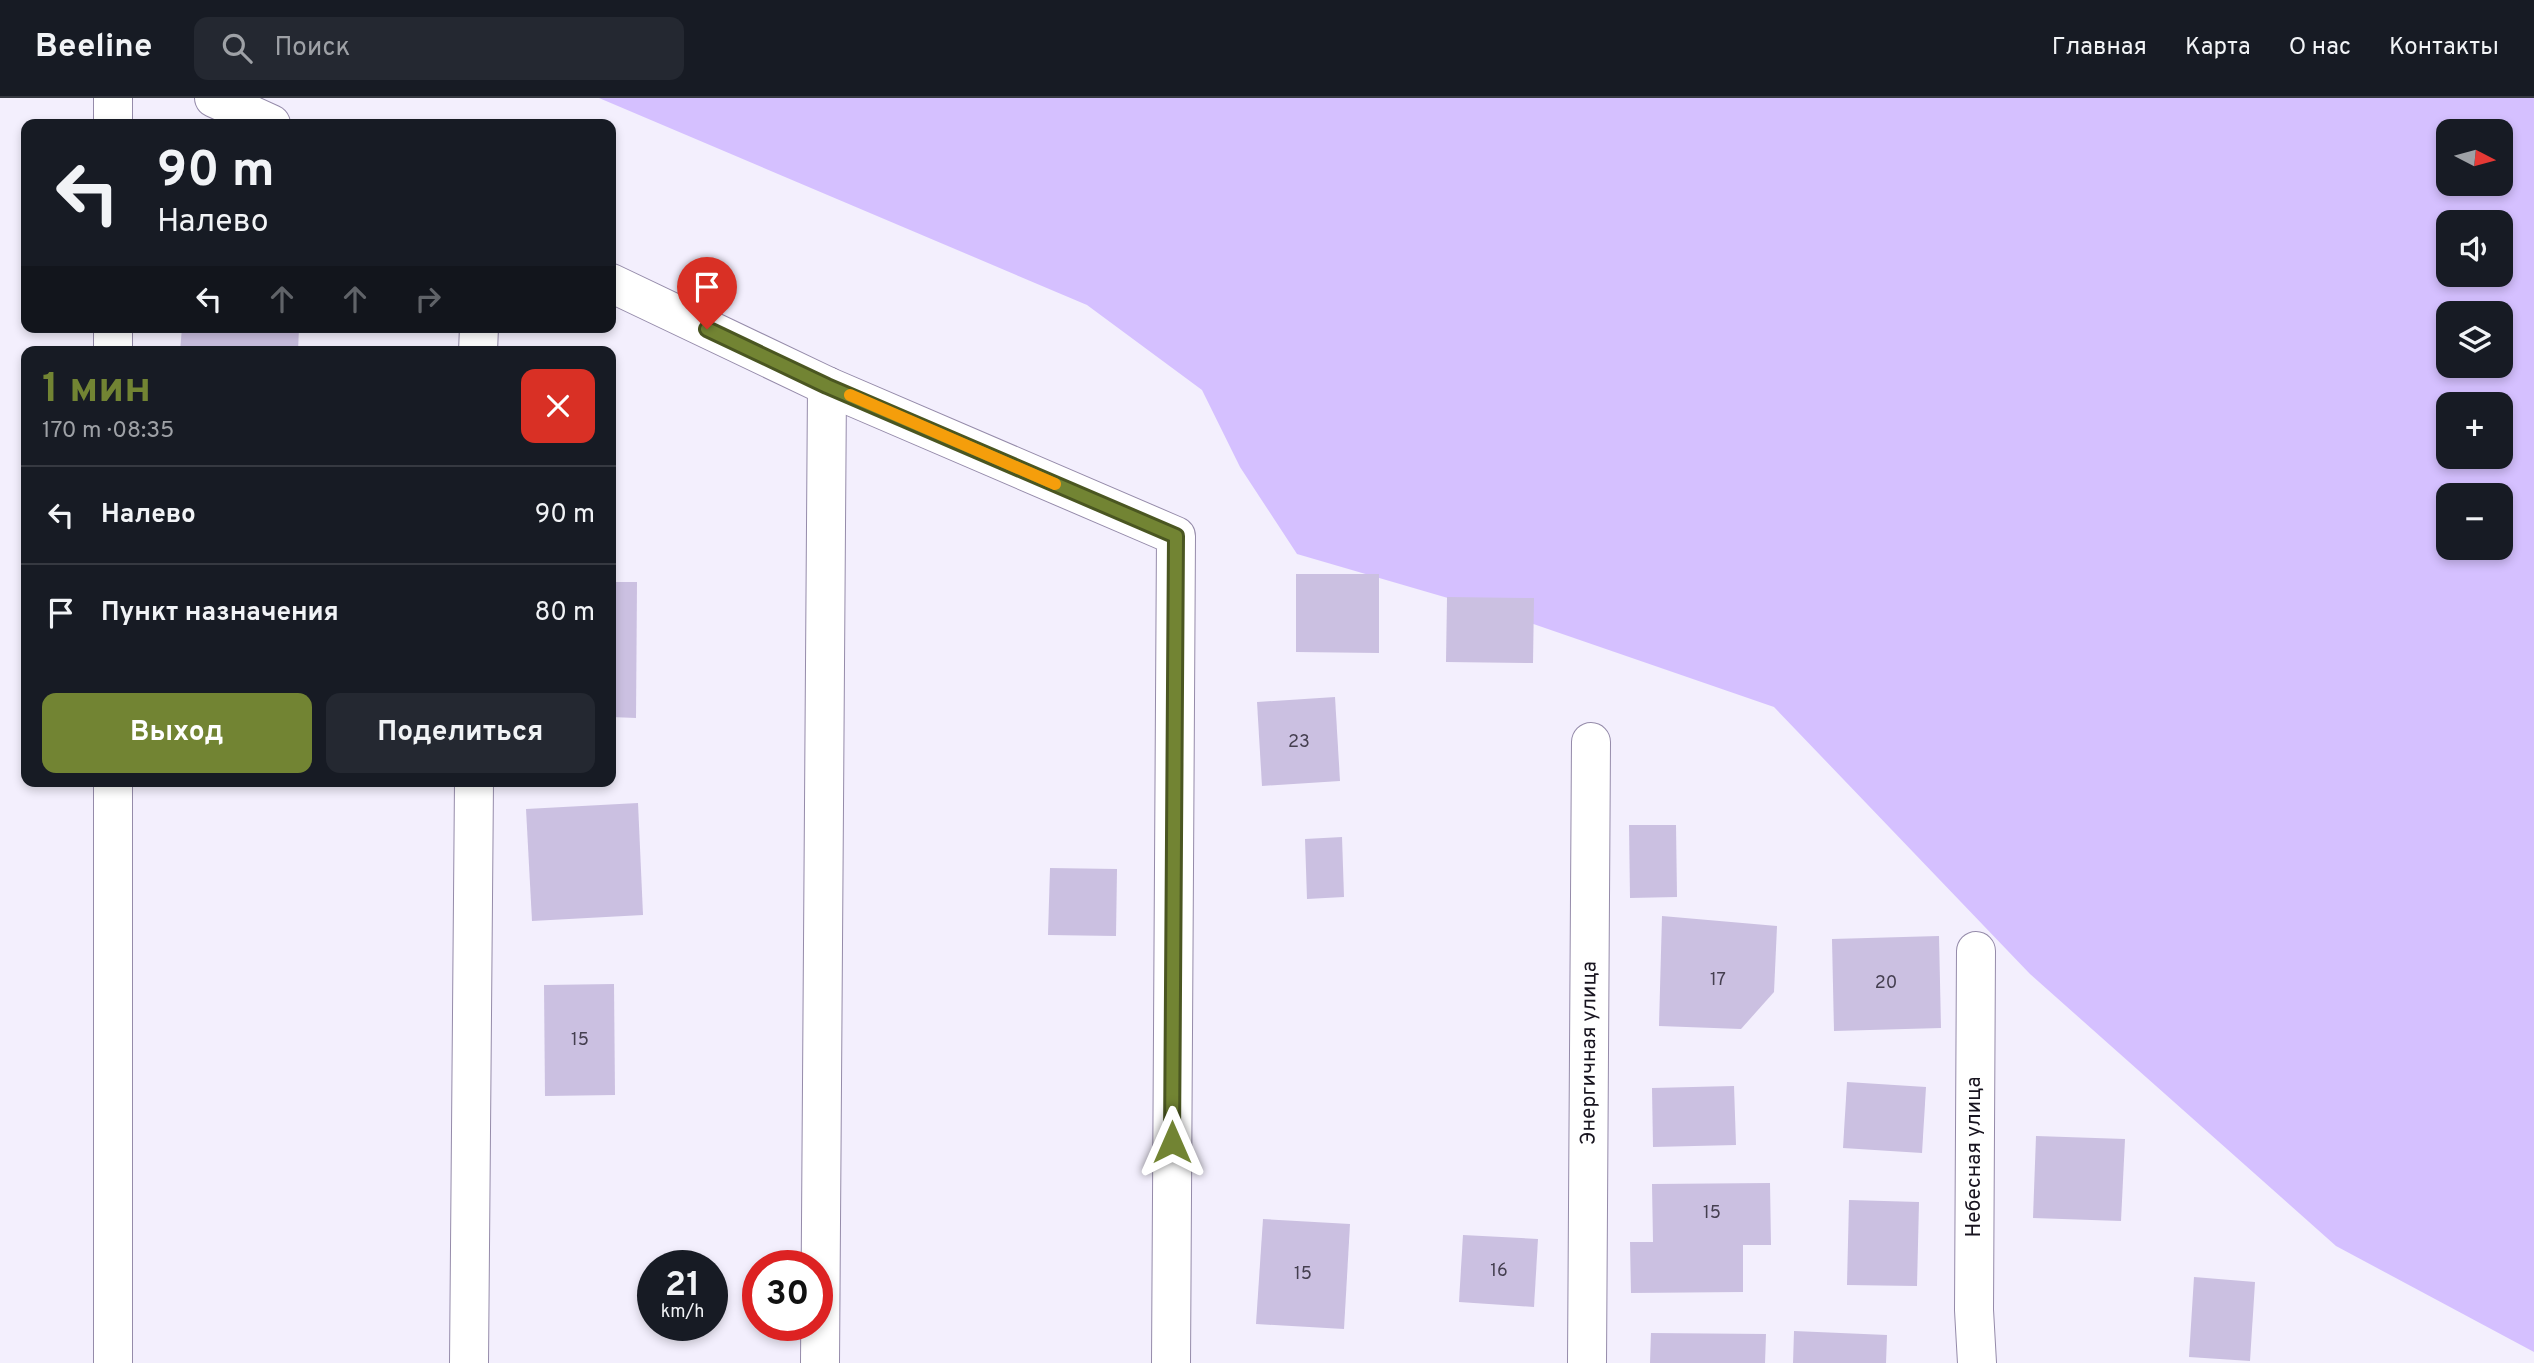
<!DOCTYPE html>
<html lang="ru">
<head>
<meta charset="utf-8">
<style>
  body { margin:0; font-family:Overpass,sans-serif; background:#242831; color:#f1f3f6; height:100vh; display:flex; flex-direction:column; font-size:26px; white-space:nowrap }
  * { box-sizing:border-box; margin:0 }
  p { font-size:23px; color:#9ea1a6 }
  .icon { flex:none; width:38px; height:38px; fill:none; stroke:currentColor; stroke-width:2; stroke-linecap:round; stroke-linejoin:round }
  .map { position:relative; flex:1; overflow:hidden }
  .sheet { position:absolute; left:21px; top:248px; width:595px; height:441px; display:flex; flex-direction:column; background:#171b24; border-radius:14px; box-shadow:0 4px 10px #0003 }
  .sheet>* { flex:none }
  .guide { position:absolute; left:21px; top:21px; width:595px; height:214px; border-radius:14px; box-shadow:0 4px 10px #0003; background:#171b24; color:#f1f3f6; overflow:hidden }
  .needle { width:46px; rotate:96deg }
  .fabs { position:absolute; left:2436px; top:21px; display:grid; gap:14px }
  .fabs a { display:grid; place-items:center; width:77px; height:77px; border-radius:14px; background:#171b24; box-shadow:0 4px 10px #0003; font-size:35px }
  .speed { position:absolute; left:637px; top:1152px; display:flex; gap:14px; font-size:35px; font-weight:700; text-align:center }
  .speed>* { display:grid; place-content:center; width:91px; height:91px; border-radius:50%; background:#171b24; box-shadow:0 4px 10px #0003; line-height:1 }
  .speed small { font-size:18px; font-weight:400 }
  .speed .limit { border:10px solid #d22; background:#fff; color:#111 }
  .pin { position:absolute; display:grid; place-items:center; width:60px; height:60px; color:#fff; margin:-72px -30px; border-radius:50% 50% 50% 0; rotate:-45deg; box-shadow:0 0 7px #0007 }
  .pin .icon { rotate:45deg }
  .me { position:absolute; width:77px; margin:-38px; rotate:0deg; stroke-linejoin:round; filter:drop-shadow(0 0 5px #0008) }
  .turn { display:flex; align-items:center; gap:24px; height:147px; padding:0 21px; font-size:32px }
  .turn .icon { width:91px; height:91px; stroke-width:2.5 }
  .turn b { display:block; font-size:49px; line-height:60px }
  .lanes { display:flex; align-items:center; height:66px; padding:0 21px; background:#0003; justify-content:center; gap:35px; direction:ltr }
  .lanes .off { opacity:.35 }
  .round { display:grid; place-items:center; flex:none; width:74px; height:74px; border-radius:14px; background:#242831 }
  .headline { display:flex; align-items:center; justify-content:space-between; height:119px; padding:0 21px }
  h1 { font-size:42px; font-weight:700; line-height:52px; color:#728433 }
  .cta { display:flex; gap:14px; margin-top:auto; padding:14px 21px }
  .cta a { flex:1; height:80px; border-radius:14px; background:#728433; color:#fff; font-size:28px; font-weight:700; line-height:80px; text-align:center }
  .cta a+a { background:#242831; color:#f1f3f6 }
  ul { padding:0; list-style:none }
  li { display:flex; align-items:center; gap:21px; height:98px; padding:0 21px; border-top:2px solid #363941 }
  li div { flex:1 }
  li b { display:block; font-size:26px }
  li em { font-style:normal }
  header { display:flex; align-items:center; gap:42px; box-sizing:border-box; height:98px; padding:0 35px; background:#171b24; border-bottom:2px solid #363941 }
  header strong { font-size:33px }
  nav { display:flex; gap:38px; margin-inline-start:auto; font-size:24px }
  .search { width:490px; height:63px; background:#242831; display:flex; align-items:center; gap:18px; box-sizing:border-box; padding:0 24px; border-radius:14px; color:#9ea1a6; font-size:26px }
  .map>svg:first-child { display:block }
  .green { fill:#d5c0ff; fill-rule:evenodd }
  .building { fill:#cbc0e1 }
  .lines { fill:none; stroke-linecap:round; stroke-linejoin:round }
  .minor-casing { stroke:#958baa; stroke-width:40 }
  .minor { stroke:#fff; stroke-width:38 }
  .route-casing { stroke:#4a5621; stroke-width:18 }
  .route { stroke:#728433; stroke-width:12 }
  .slow { stroke:#f59e0b; stroke-width:12 }
  .labels { text-anchor:middle; dominant-baseline:central; stroke-width:7; stroke-linejoin:round; paint-order:stroke }
  .number-label { font-size:18px; fill:#453f50 }
  .street-label { font-size:21px; fill:#18141f; stroke:#fff }
</style>
</head>
<body>
<header>
<strong>Beeline</strong>
<div class="search"><svg class="icon" aria-label="search" viewBox="0 0 24 24"><circle cx="10" cy="10" r="6"/><path d="M15 15l6 6"/></svg>Поиск</div>
<nav><a>Главная</a><a>Карта</a><a>О нас</a><a>Контакты</a></nav>
</header>
<div class="map">
<svg width="2534" height="1265" viewBox="0 0 2534 1265">
  <rect width="100%" height="100%" fill="#f3effd"/>
  <!-- green -->
  <path class="green" d="M 599,0 L 2534,0 L 2534,1254 L 2336,1148 L 2030,876 L 1774,609 L 1513,519 L 1297,456 L 1240,369 L 1202,292 L 1087,207 ZM 2448,33 L 2501,33 L 2501,86 L 2448,86 ZM 2448,124 L 2501,124 L 2501,177 L 2448,177 ZM 2448,215 L 2501,215 L 2501,268 L 2448,268 ZM 2448,306 L 2501,306 L 2501,359 L 2448,359 ZM 2448,397 L 2501,397 L 2501,450 L 2448,450 Z"/>
  <!-- building -->
  <g class="building">
    <path d="M 182,229 L 299,229 L 298,254 L 180,254 Z"/>
    <path d="M 1296,476 L 1379,476 L 1379,555 L 1296,554 Z"/>
    <path d="M 611,484 L 637,484 L 636,620 L 611,619 Z"/>
    <path d="M 1447,499 L 1534,500 L 1533,565 L 1446,564 Z"/>
    <path d="M 1335,599 L 1340,683 L 1262,688 L 1257,604 Z"/>
    <path d="M 638,705 L 643,817 L 532,823 L 526,711 Z"/>
    <path d="M 1629,727 L 1676,727 L 1677,799 L 1630,800 Z"/>
    <path d="M 1342,739 L 1344,799 L 1307,801 L 1305,741 Z"/>
    <path d="M 1050,770 L 1117,771 L 1116,838 L 1048,837 Z"/>
    <path d="M 1662,818 L 1777,828 L 1774,894 L 1741,931 L 1659,928 Z"/>
    <path d="M 1939,838 L 1941,930 L 1834,933 L 1832,841 Z"/>
    <path d="M 614,886 L 615,997 L 545,998 L 544,887 Z"/>
    <path d="M 1847,984 L 1926,989 L 1922,1055 L 1843,1050 Z"/>
    <path d="M 1734,988 L 1736,1047 L 1653,1049 L 1652,990 Z"/>
    <path d="M 2036,1038 L 2125,1041 L 2121,1123 L 2033,1120 Z"/>
    <path d="M 1770,1085 L 1771,1147 L 1743,1147 L 1743,1194 L 1631,1195 L 1630,1144 L 1653,1144 L 1652,1086 Z"/>
    <path d="M 1849,1102 L 1919,1104 L 1917,1188 L 1847,1187 Z"/>
    <path d="M 1263,1121 L 1350,1126 L 1344,1231 L 1256,1226 Z"/>
    <path d="M 1463,1137 L 1538,1141 L 1534,1209 L 1459,1204 Z"/>
    <path d="M 2194,1179 L 2255,1184 L 2250,1263 L 2189,1259 Z"/>
    <path d="M 1794,1233 L 1887,1237 L 1886,1265 L 1793,1265 Z"/>
    <path d="M 1651,1235 L 1766,1236 L 1765,1265 L 1650,1265 Z"/>
  </g>
  <g class="lines">
    <defs>
      <g id="minor">
        <path d="M 214,0 L 271,26"/>
        <path d="M 113,26 L 113,0"/>
        <path d="M 611,185 L 827,288 L 1176,438 L 1171,1265"/>
        <path d="M 113,254 L 113,229"/>
        <path d="M 478,254 L 479,229"/>
        <path d="M 1976,853 L 1974,1212 L 1977,1265"/>
        <path d="M 113,1265 L 113,684"/>
        <path d="M 469,1265 L 474,684"/>
        <path d="M 820,1265 L 827,288"/>
        <path id="s1" d="M 1587,1265 L 1591,644"/>
      </g>
    </defs>
    <!-- minor casing -->
    <use href="#minor" class="minor-casing"/>
    <!-- minor -->
    <use href="#minor" class="minor"/>
  </g>
  <g class="lines">
    <defs>
      <path id="route" d="M 707,231 L 827,288 L 1176,438 L 1172,1044"/>
    </defs>
    <!-- route casing -->
    <use href="#route" class="route-casing"/>
    <!-- route -->
    <use href="#route" class="route"/>
    <!-- slow -->
    <path class="slow" d="M 850,297 L 1055,386"/>
  </g>
  <g class="labels">
    <!-- number labels -->
    <g class="number-label">
      <text x="1299" y="644">23</text>
      <text x="1718" y="882">17</text>
      <text x="1886" y="885">20</text>
      <text x="580" y="942">15</text>
      <text x="1712" y="1115">15</text>
      <text x="1499" y="1173">16</text>
      <text x="1303" y="1176">15</text>
    </g>
    <!-- street labels -->
    <g class="street-label">
      <text stroke="none"><textPath href="#s1" startOffset="310">Энергичная улица</textPath></text>
      <text transform="translate(1974 1059) rotate(-90)">Небесная улица</text>
    </g>
  </g>
</svg>
<div class="fabs">
<a><svg class="needle" viewBox="-14 -14 28 28"><path d="M0-13l5 13h-10z" fill="#e53935"/><path d="M0 13l5-13h-10z" fill="#9ea1a6"/></svg></a>
<a><svg class="icon" aria-label="sound" viewBox="0 0 24 24"><path d="M4 9h4l5-4v14l-5-4H4zM17 9q2 3 0 6"/></svg></a>
<a><svg class="icon" aria-label="layers" viewBox="0 0 24 24"><path d="M12 4l9 5-9 5-9-5zM3 14l9 5 9-5"/></svg></a>
<a>+</a>
<a>−</a>
</div>
<div class="speed"><div>21<small>km/h</small></div><div class="limit">30</div></div>
<div class="pin" style="left:707px;top:231px;background:#d93025"><svg class="icon" aria-label="arrive" viewBox="0 0 24 24"><path d="M6 21V4h12l-3 4 3 4H6"/></svg></div>
<svg class="me" style="left:1172px;top:1044px" viewBox="-20 -20 40 40"><path d="M0-17L14 15 0 8-14 15z" fill="#728433" stroke="#fff" stroke-width="4"/></svg>
<div class="guide">
<div class="turn"><svg class="icon" aria-label="left" viewBox="0 0 24 24"><path d="M17 20v-9H6M10 6l-5 5 5 5"/></svg><div><b>90 m</b>Налево</div></div>
<div class="lanes"><svg class="icon" aria-label="left" viewBox="0 0 24 24"><path d="M17 20v-9H6M10 6l-5 5 5 5"/></svg><svg class="icon off" aria-label="ahead" viewBox="0 0 24 24"><path d="M12 20V5M6 11l6-6 6 6"/></svg><svg class="icon off" aria-label="ahead" viewBox="0 0 24 24"><path d="M12 20V5M6 11l6-6 6 6"/></svg><svg class="icon off" aria-label="right" viewBox="0 0 24 24"><path d="M7 20v-9h11M14 6l5 5-5 5"/></svg></div>
</div>
<section class="sheet">
<div class="headline"><div><h1>1 мин</h1><p>170 m · 08:35</p></div><a class="round" style="background:#d93025;color:#fff"><svg class="icon" aria-label="close" viewBox="0 0 24 24"><path d="M6 6l12 12M18 6L6 18"/></svg></a></div>
<ul>
<li><svg class="icon" aria-label="left" viewBox="0 0 24 24"><path d="M17 20v-9H6M10 6l-5 5 5 5"/></svg><div><b>Налево</b></div><em>90 m</em></li>
<li><svg class="icon" aria-label="arrive" viewBox="0 0 24 24"><path d="M6 21V4h12l-3 4 3 4H6"/></svg><div><b>Пункт назначения</b></div><em>80 m</em></li>
</ul>
<div class="cta"><a>Выход</a><a>Поделиться</a></div>
</section>
</div>
</body>
</html>
